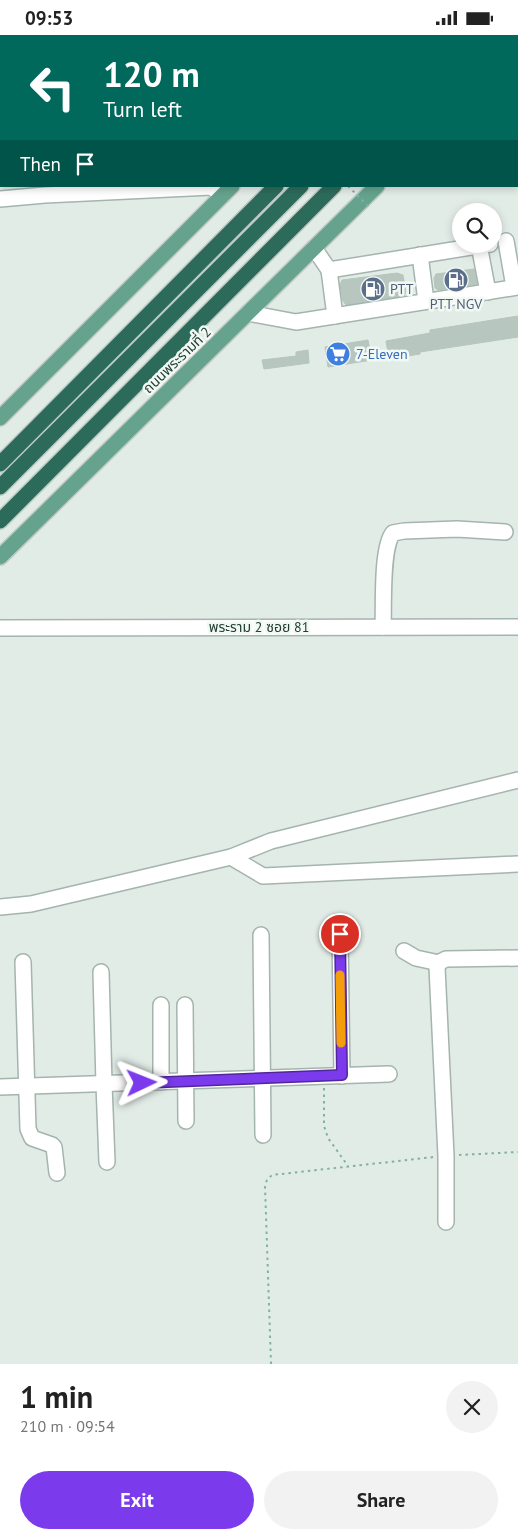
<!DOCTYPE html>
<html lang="en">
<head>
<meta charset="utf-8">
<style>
  body { margin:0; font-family:"PT Sans","Noto Sans Thai",sans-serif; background:#f2f2f2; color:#222; height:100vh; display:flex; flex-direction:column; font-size:19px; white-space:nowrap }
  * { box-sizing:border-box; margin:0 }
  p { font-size:16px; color:#767676 }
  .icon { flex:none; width:28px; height:28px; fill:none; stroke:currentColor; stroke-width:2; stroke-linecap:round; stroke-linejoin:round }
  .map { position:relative; height:1329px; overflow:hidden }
  .side { display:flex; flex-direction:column; background:#fff; flex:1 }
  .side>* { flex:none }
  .guide { position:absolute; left:0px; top:0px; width:519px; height:152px; box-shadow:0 2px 8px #0003; background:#00695c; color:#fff; overflow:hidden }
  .fabs { position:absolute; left:452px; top:168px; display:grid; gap:10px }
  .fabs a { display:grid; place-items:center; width:50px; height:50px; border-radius:50%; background:#fff; box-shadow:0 2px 8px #0003; font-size:25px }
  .pin { position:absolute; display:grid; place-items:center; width:42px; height:42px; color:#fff; margin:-21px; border:2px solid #fff; border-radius:50%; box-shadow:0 1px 5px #0007 }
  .me { position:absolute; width:55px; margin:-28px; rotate:88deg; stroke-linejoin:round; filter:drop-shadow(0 0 4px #0008) }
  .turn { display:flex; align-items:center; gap:18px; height:105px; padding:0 20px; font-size:22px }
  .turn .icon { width:65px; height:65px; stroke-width:2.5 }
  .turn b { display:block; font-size:35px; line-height:42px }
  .then { display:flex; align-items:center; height:48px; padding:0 20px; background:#0003; gap:10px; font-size:19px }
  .round { display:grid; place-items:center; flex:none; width:52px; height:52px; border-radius:26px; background:#f2f2f2 }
  .head { display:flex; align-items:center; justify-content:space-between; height:85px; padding:0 20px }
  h1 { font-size:30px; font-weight:700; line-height:38px }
  .action { display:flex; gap:10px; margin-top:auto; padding:10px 20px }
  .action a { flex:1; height:58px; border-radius:30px; background:#7c3aed; color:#fff; font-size:20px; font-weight:700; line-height:58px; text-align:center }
  .action a+a { background:#f2f2f2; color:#222 }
  .status { display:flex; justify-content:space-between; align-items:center; height:35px; padding:0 25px; background:#fff; direction:ltr }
  .status svg { height:14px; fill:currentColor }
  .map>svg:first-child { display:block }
  .building { fill:#b7c7c0; stroke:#b4c6bd }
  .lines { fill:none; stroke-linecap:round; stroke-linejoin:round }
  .minor-casing { stroke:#a4b4ae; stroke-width:18 }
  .major-casing { stroke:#c1c9c6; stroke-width:18 }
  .highway-casing { stroke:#c1c9c6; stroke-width:18 }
  .path { stroke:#81b19f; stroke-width:2; stroke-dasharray:2.5 4; stroke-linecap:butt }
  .minor { stroke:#fff; stroke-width:15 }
  .major { stroke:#65a38f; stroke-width:15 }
  .highway { stroke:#2c6b5a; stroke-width:15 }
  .path-bridge { stroke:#81b19f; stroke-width:2; stroke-dasharray:2.5 4; stroke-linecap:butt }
  .route-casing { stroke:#51269a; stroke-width:12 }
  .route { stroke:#7c3aed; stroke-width:9 }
  .slow { stroke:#f59e0b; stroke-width:9 }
  .labels { text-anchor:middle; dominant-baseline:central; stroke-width:5; stroke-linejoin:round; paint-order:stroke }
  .service-label { font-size:14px; fill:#4e5e75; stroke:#f2f9f5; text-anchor:start }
  .shop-label { font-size:14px; fill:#366cbe; stroke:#f2f9f5; text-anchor:start }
  .street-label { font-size:14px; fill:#213e34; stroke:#f2f9f5 }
</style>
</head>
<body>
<div class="status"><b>09:53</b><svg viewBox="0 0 49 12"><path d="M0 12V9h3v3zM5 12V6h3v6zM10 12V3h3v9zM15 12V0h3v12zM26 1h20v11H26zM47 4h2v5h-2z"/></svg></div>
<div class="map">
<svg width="518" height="1329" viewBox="0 0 518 1329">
  <rect width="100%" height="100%" fill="#e2ece7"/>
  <!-- building -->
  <g class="building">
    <path d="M 474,234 L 477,249 L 438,255 L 435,253 L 434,243 L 436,239 Z"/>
    <path d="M 397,238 L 403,240 L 406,257 L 404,261 L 346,270 L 343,266 L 340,250 L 342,245 Z"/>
    <path d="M 518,281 L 518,302 L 420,317 L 420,319 L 389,324 L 386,306 L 430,298 L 430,295 Z"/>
    <path d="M 368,305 L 372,325 L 328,332 L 325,312 Z"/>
    <path d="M 308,315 L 309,328 L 264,334 L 262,325 L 296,321 L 296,317 Z"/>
  </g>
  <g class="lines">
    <defs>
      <g id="minor">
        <path d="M 91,0 L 91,1"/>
        <path d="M 337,0 L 338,1"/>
        <path d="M 43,1 L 43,0"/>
        <path d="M 181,1 L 183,0"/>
        <path d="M 236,1 L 237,0"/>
        <path d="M 294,1 L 296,0"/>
        <path d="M 0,164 L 45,160 L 211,152 L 223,160"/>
        <path d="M 506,206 L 514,252"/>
        <path d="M 479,210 L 488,257"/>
        <path d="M 314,213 L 329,235 L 490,209"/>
        <path d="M 420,220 L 426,266"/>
        <path d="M 329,235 L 335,281"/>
        <path d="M 248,278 L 296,287 L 518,252"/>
        <path d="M 383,592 C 384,571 381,513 393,498 L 404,496 L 457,494 L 505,497"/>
        <path d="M 0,593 L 518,592"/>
        <path d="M 231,822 L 263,841 L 518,829"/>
        <path d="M 0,872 L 31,869 L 231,822 L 271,806 L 518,745"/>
        <path d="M 340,899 L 342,1041"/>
        <path d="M 261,900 L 263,1100"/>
        <path d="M 404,916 L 416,923 L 439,928"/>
        <path d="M 23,927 L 28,1094 L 32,1103 L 52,1110 L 54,1112 L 57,1138"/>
        <path d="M 101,937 L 104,1049 L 107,1127"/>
        <path d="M 185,970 L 186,1086"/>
        <path d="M 161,1047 L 161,970"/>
        <path d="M 0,1052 L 389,1039"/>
        <path d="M 446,1187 L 446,1121 L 437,932 L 440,927 L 446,924 L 518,923"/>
      </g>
      <g id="major">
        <path d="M 379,1 L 380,0"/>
        <path d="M 391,1 L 393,0"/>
        <path d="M 515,1 L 517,0"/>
        <path d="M 518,16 L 518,15"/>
        <path d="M 0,383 L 232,151"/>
        <path d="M 0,522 L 377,151"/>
      </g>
      <g id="highway">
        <path d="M 426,1 L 427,0"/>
        <path d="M 451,1 L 452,0"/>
        <path d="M 485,1 L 486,0"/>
        <path d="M 0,429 L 276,151"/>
        <path d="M 0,452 L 301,151"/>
        <path d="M 0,486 L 334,151"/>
      </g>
    </defs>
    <!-- minor casing -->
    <use href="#minor" class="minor-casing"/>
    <!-- major casing -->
    <use href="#major" class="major-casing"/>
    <!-- highway casing -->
    <use href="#highway" class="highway-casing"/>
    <!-- path -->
    <g class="path">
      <path d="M 324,1053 L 324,1091 L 328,1103 L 348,1131"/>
      <path d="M 459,1120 L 518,1117"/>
      <path d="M 271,1329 L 265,1151 L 267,1145 L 272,1140 L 434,1122"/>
    </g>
    <!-- minor -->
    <use href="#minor" class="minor"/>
    <!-- major -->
    <use href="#major" class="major"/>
    <!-- highway -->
    <use href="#highway" class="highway"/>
    <!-- path-bridge -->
    <path class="path-bridge" d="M 348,151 L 371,174"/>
  </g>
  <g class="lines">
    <defs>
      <path id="route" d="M 142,1048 L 342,1040 L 340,899"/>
    </defs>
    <!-- route casing -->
    <use href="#route" class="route-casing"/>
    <!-- route -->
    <use href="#route" class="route"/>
    <!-- slow -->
    <path class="slow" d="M 340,940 L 341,1008"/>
  </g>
  <!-- icons -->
  <defs>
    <symbol id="fuel-disc" viewBox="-11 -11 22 22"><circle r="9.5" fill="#5c6f8a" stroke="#f2f9f5"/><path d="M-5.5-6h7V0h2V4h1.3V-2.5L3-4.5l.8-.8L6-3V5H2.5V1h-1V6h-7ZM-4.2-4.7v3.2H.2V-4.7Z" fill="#fff"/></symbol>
    <symbol id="supermarket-disc" viewBox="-11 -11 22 22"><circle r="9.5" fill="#3f7fe0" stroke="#f2f9f5"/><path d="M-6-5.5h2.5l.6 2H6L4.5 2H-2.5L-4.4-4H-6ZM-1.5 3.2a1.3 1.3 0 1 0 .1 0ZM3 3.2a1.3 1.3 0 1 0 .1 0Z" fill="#fff"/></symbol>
  </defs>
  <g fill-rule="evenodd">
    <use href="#fuel-disc" x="442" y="231" width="28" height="28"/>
    <use href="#fuel-disc" x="359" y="240" width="28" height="28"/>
    <use href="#supermarket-disc" x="324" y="305" width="28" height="28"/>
  </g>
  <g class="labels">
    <!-- service labels -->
    <g class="service-label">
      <text x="390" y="254">PTT</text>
      <text x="456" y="269" text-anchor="middle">PTT NGV</text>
    </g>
    <!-- shop labels -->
    <g class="shop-label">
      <text x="356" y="319">7-Eleven</text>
    </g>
    <!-- street labels -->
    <g class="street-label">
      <text transform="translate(177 325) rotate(-44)">ถนนพระรามที่ 2</text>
      <text x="259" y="592">พระราม 2 ซอย 81</text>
    </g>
  </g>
</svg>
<div class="fabs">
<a><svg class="icon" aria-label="search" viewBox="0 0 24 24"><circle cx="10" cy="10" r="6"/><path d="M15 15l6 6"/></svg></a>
</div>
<div class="pin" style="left:340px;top:899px;background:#d93025"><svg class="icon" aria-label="arrive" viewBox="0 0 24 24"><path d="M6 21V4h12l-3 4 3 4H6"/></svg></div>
<svg class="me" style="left:142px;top:1048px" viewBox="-20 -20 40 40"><path d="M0-17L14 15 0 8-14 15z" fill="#7c3aed" stroke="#fff" stroke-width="4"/></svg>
<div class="guide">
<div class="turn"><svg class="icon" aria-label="left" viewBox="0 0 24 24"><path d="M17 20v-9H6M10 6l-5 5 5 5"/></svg><div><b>120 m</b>Turn left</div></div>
<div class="then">Then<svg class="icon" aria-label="arrive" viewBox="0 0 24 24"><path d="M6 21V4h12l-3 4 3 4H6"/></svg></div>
</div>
</div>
<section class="side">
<div class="head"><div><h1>1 min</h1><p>210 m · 09:54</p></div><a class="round"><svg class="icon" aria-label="close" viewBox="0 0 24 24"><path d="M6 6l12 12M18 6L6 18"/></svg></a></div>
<div class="action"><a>Exit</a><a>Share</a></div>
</section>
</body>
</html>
